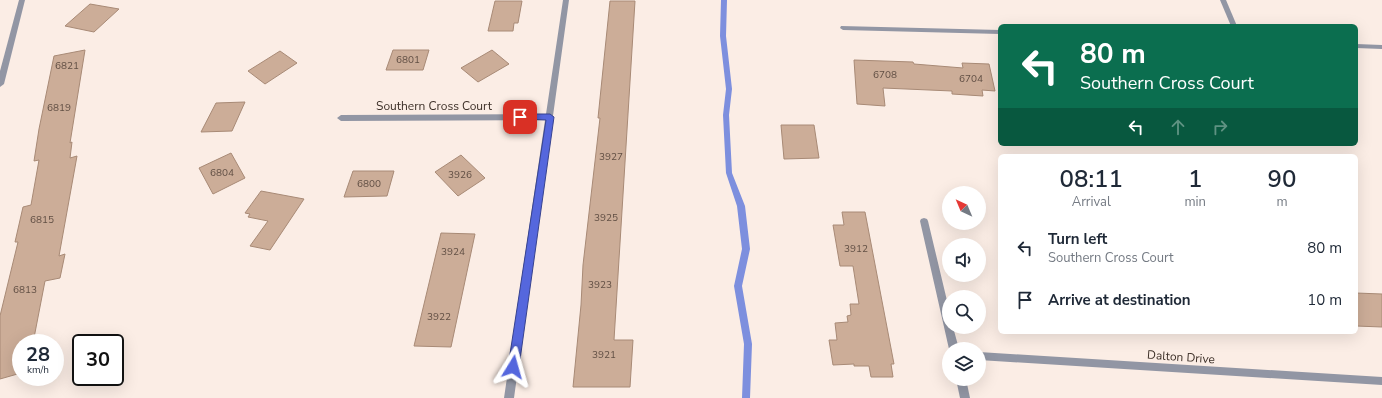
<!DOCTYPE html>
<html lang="en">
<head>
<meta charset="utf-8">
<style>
  body { margin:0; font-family:"Nunito Sans",sans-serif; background:#f6f6f7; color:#1f2937; height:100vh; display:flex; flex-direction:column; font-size:15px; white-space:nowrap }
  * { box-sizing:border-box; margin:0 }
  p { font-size:13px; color:#747a83 }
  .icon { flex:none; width:22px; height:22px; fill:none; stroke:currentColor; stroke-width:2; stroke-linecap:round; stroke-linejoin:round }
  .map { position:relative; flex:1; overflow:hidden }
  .sheet { position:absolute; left:998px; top:154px; width:360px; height:180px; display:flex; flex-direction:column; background:#fff; border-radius:6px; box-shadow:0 4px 16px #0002 }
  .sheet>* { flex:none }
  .banner { position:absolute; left:998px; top:24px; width:360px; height:122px; border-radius:6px; box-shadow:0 4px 16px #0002; background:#0b6e4f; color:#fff; overflow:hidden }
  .needle { width:26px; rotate:316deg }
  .fabs { position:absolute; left:942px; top:186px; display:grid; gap:8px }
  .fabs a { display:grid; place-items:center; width:44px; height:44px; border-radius:50%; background:#fff; box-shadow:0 4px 16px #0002; font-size:20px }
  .speed { position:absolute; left:12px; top:334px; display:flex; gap:8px; font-size:20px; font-weight:700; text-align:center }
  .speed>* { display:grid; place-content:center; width:52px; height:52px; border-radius:50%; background:#fff; box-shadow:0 4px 16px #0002; line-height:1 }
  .speed small { font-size:10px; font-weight:400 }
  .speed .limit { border:2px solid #111; border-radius:6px; background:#fff; color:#111 }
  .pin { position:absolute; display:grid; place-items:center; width:34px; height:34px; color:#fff; margin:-17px; border-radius:8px; box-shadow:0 2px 6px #0006 }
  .me { position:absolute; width:44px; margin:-22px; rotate:8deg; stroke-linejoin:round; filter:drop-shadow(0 0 3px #0008) }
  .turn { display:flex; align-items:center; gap:14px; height:84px; padding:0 16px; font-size:18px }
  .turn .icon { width:52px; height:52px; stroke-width:2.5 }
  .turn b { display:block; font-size:28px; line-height:34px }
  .lanes { display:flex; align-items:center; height:38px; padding:0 16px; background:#0003; justify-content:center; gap:20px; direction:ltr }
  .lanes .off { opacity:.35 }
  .eta { display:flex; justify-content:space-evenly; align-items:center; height:68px; text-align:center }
  .eta b { font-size:24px; font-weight:600; line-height:28px }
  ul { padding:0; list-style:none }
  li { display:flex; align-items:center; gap:12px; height:52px; padding:0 16px }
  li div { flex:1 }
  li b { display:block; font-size:15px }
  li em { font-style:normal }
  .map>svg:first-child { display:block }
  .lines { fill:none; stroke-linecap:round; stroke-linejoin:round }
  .stream { fill:#7d8fde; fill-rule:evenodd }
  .building { fill:#ccad98; stroke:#a88a76 }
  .minor { fill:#9296a4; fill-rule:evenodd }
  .route { fill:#5567dd; stroke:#374390 }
  .labels { text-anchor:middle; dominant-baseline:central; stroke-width:3; stroke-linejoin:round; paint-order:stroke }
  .number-label { font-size:10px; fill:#614f44 }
  .street-label { font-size:12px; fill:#3d3028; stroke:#fbede5 }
</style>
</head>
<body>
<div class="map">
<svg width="1382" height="398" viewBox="0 0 1382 398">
  <rect width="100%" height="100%" fill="#fbede5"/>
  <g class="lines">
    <!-- stream -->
    <path class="stream" d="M 721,0 L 727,0 L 726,36 L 732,89 L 729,115 L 732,173 L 745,206 L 750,249 L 742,286 L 752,344 L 750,398 L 742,398 L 744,344 L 734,286 L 742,249 L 737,206 L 726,173 L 723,115 L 726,89 L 720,36 Z"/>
  </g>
  <!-- building -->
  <g class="building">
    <path d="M 495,1 L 522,1 L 518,23 L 514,23 L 513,31 L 488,31 Z"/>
    <path d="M 610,1 L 635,1 L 614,340 L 633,340 L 630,387 L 573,387 L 581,305 L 583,265 L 600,118 L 598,118 Z"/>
    <path d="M 90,4 L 119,9 L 94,32 L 65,26 Z"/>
    <path d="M 85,50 L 70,143 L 72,142 L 70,158 L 77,156 L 59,256 L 65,254 L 60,278 L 45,281 L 33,343 L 21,343 L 21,373 L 0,379 L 0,316 L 18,242 L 15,242 L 23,207 L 31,205 L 39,160 L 34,161 L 39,129 L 54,56 Z"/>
    <path d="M 393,50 L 429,50 L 423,70 L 386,70 Z"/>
    <path d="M 492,50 L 509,64 L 478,82 L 461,68 Z"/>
    <path d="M 280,51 L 297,63 L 265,84 L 248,71 Z"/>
    <path d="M 854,60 L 913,62 L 914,64 L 963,68 L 962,63 L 989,64 L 995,91 L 982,90 L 983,96 L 952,94 L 952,91 L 883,88 L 885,106 L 857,104 Z"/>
    <path d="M 245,102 L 232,131 L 201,132 L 216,103 Z"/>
    <path d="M 781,125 L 814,125 L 819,158 L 784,159 Z"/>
    <path d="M 231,153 L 245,178 L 213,194 L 199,168 Z"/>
    <path d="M 461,155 L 485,178 L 458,196 L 435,172 Z"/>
    <path d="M 353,171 L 394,171 L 387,196 L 344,197 Z"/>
    <path d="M 261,191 L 304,199 L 270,250 L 250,246 L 268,221 L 248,217 L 250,214 L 245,213 Z"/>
    <path d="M 842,212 L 865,212 L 894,364 L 891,364 L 893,377 L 871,377 L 869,366 L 854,366 L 854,364 L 833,365 L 829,340 L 837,340 L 835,323 L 848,322 L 847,316 L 851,315 L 850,304 L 859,304 L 853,266 L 840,266 L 833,225 L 844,225 Z"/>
    <path d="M 441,233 L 475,234 L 451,347 L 414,346 Z"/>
    <path d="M 1356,293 L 1382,294 L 1382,327 L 1356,326 Z"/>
  </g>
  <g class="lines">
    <!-- minor -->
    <g class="minor">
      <path d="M 19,0 L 25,0 L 4,84 L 0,87 L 0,71 Z"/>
      <path d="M 563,0 L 569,0 L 514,398 L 504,398 L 545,120 L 341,121 L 337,118 L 341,115 L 546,114 Z"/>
      <path d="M 1220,0 L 1226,0 L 1237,26 L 1231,26 Z"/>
      <path d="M 841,26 L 1000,30 L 1000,34 L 843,30 L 840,28 Z"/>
      <path d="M 1356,44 L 1382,45 L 1382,49 L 1356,48 Z"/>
      <path d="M 924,218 L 927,219 L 928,221 L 949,309 L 949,327 L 953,327 L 959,349 L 949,349 L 920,221 L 921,219 Z"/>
      <path d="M 979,352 L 1382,377 L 1382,385 L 979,360 Z"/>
      <path d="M 956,379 L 966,379 L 970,398 L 960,398 Z"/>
    </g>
  </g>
  <!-- route -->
  <path class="route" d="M 520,114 L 550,114 L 554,117 L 519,367 L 517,370 L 513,372 L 509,370 L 508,367 L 546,120 L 517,119 L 517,115 Z"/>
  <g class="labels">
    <!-- number labels -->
    <g class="number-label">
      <text x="408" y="60">6801</text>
      <text x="67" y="66">6821</text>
      <text x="885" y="75">6708</text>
      <text x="971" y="79">6704</text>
      <text x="59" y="108">6819</text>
      <text x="611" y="157">3927</text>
      <text x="222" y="173">6804</text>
      <text x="460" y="175">3926</text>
      <text x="369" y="184">6800</text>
      <text x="606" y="218">3925</text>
      <text x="42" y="220">6815</text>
      <text x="856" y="249">3912</text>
      <text x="453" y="252">3924</text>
      <text x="600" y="285">3923</text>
      <text x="25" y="290">6813</text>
      <text x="439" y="317">3922</text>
      <text x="604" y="355">3921</text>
    </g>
    <!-- street labels -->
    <g class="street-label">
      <text x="434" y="106">Southern Cross Court</text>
      <text transform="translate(1181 357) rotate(4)">Dalton Drive</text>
    </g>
  </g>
</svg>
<div class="fabs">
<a><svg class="needle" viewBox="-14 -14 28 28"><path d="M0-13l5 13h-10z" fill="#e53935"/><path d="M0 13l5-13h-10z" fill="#747a83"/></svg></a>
<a><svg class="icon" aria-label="sound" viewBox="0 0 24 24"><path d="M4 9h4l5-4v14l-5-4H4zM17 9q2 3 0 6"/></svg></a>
<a><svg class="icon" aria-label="search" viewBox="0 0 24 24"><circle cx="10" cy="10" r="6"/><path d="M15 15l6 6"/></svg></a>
<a><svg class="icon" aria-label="layers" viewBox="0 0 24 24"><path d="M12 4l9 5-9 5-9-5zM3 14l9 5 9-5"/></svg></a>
</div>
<div class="speed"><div>28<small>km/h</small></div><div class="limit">30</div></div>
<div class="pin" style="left:520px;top:117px;background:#d93025"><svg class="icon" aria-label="arrive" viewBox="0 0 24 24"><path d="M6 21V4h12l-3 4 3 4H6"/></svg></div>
<svg class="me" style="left:513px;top:367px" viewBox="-20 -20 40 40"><path d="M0-17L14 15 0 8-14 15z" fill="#5567dd" stroke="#fff" stroke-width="4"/></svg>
<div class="banner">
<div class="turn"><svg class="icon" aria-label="left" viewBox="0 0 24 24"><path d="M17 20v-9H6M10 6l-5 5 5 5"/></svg><div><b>80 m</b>Southern Cross Court</div></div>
<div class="lanes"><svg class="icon" aria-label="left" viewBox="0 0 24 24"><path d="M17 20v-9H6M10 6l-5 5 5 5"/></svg><svg class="icon off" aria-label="ahead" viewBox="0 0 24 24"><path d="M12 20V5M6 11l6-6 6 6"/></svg><svg class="icon off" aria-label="right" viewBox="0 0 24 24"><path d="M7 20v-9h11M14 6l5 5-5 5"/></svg></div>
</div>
<section class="sheet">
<div class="eta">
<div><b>08:11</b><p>Arrival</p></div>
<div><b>1</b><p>min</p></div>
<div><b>90</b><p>m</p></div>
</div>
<ul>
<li><svg class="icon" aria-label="left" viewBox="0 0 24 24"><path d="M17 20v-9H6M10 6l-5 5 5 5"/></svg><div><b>Turn left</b><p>Southern Cross Court</p></div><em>80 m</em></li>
<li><svg class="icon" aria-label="arrive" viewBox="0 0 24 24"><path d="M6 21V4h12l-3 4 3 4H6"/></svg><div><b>Arrive at destination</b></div><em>10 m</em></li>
</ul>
</section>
</div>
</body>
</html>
